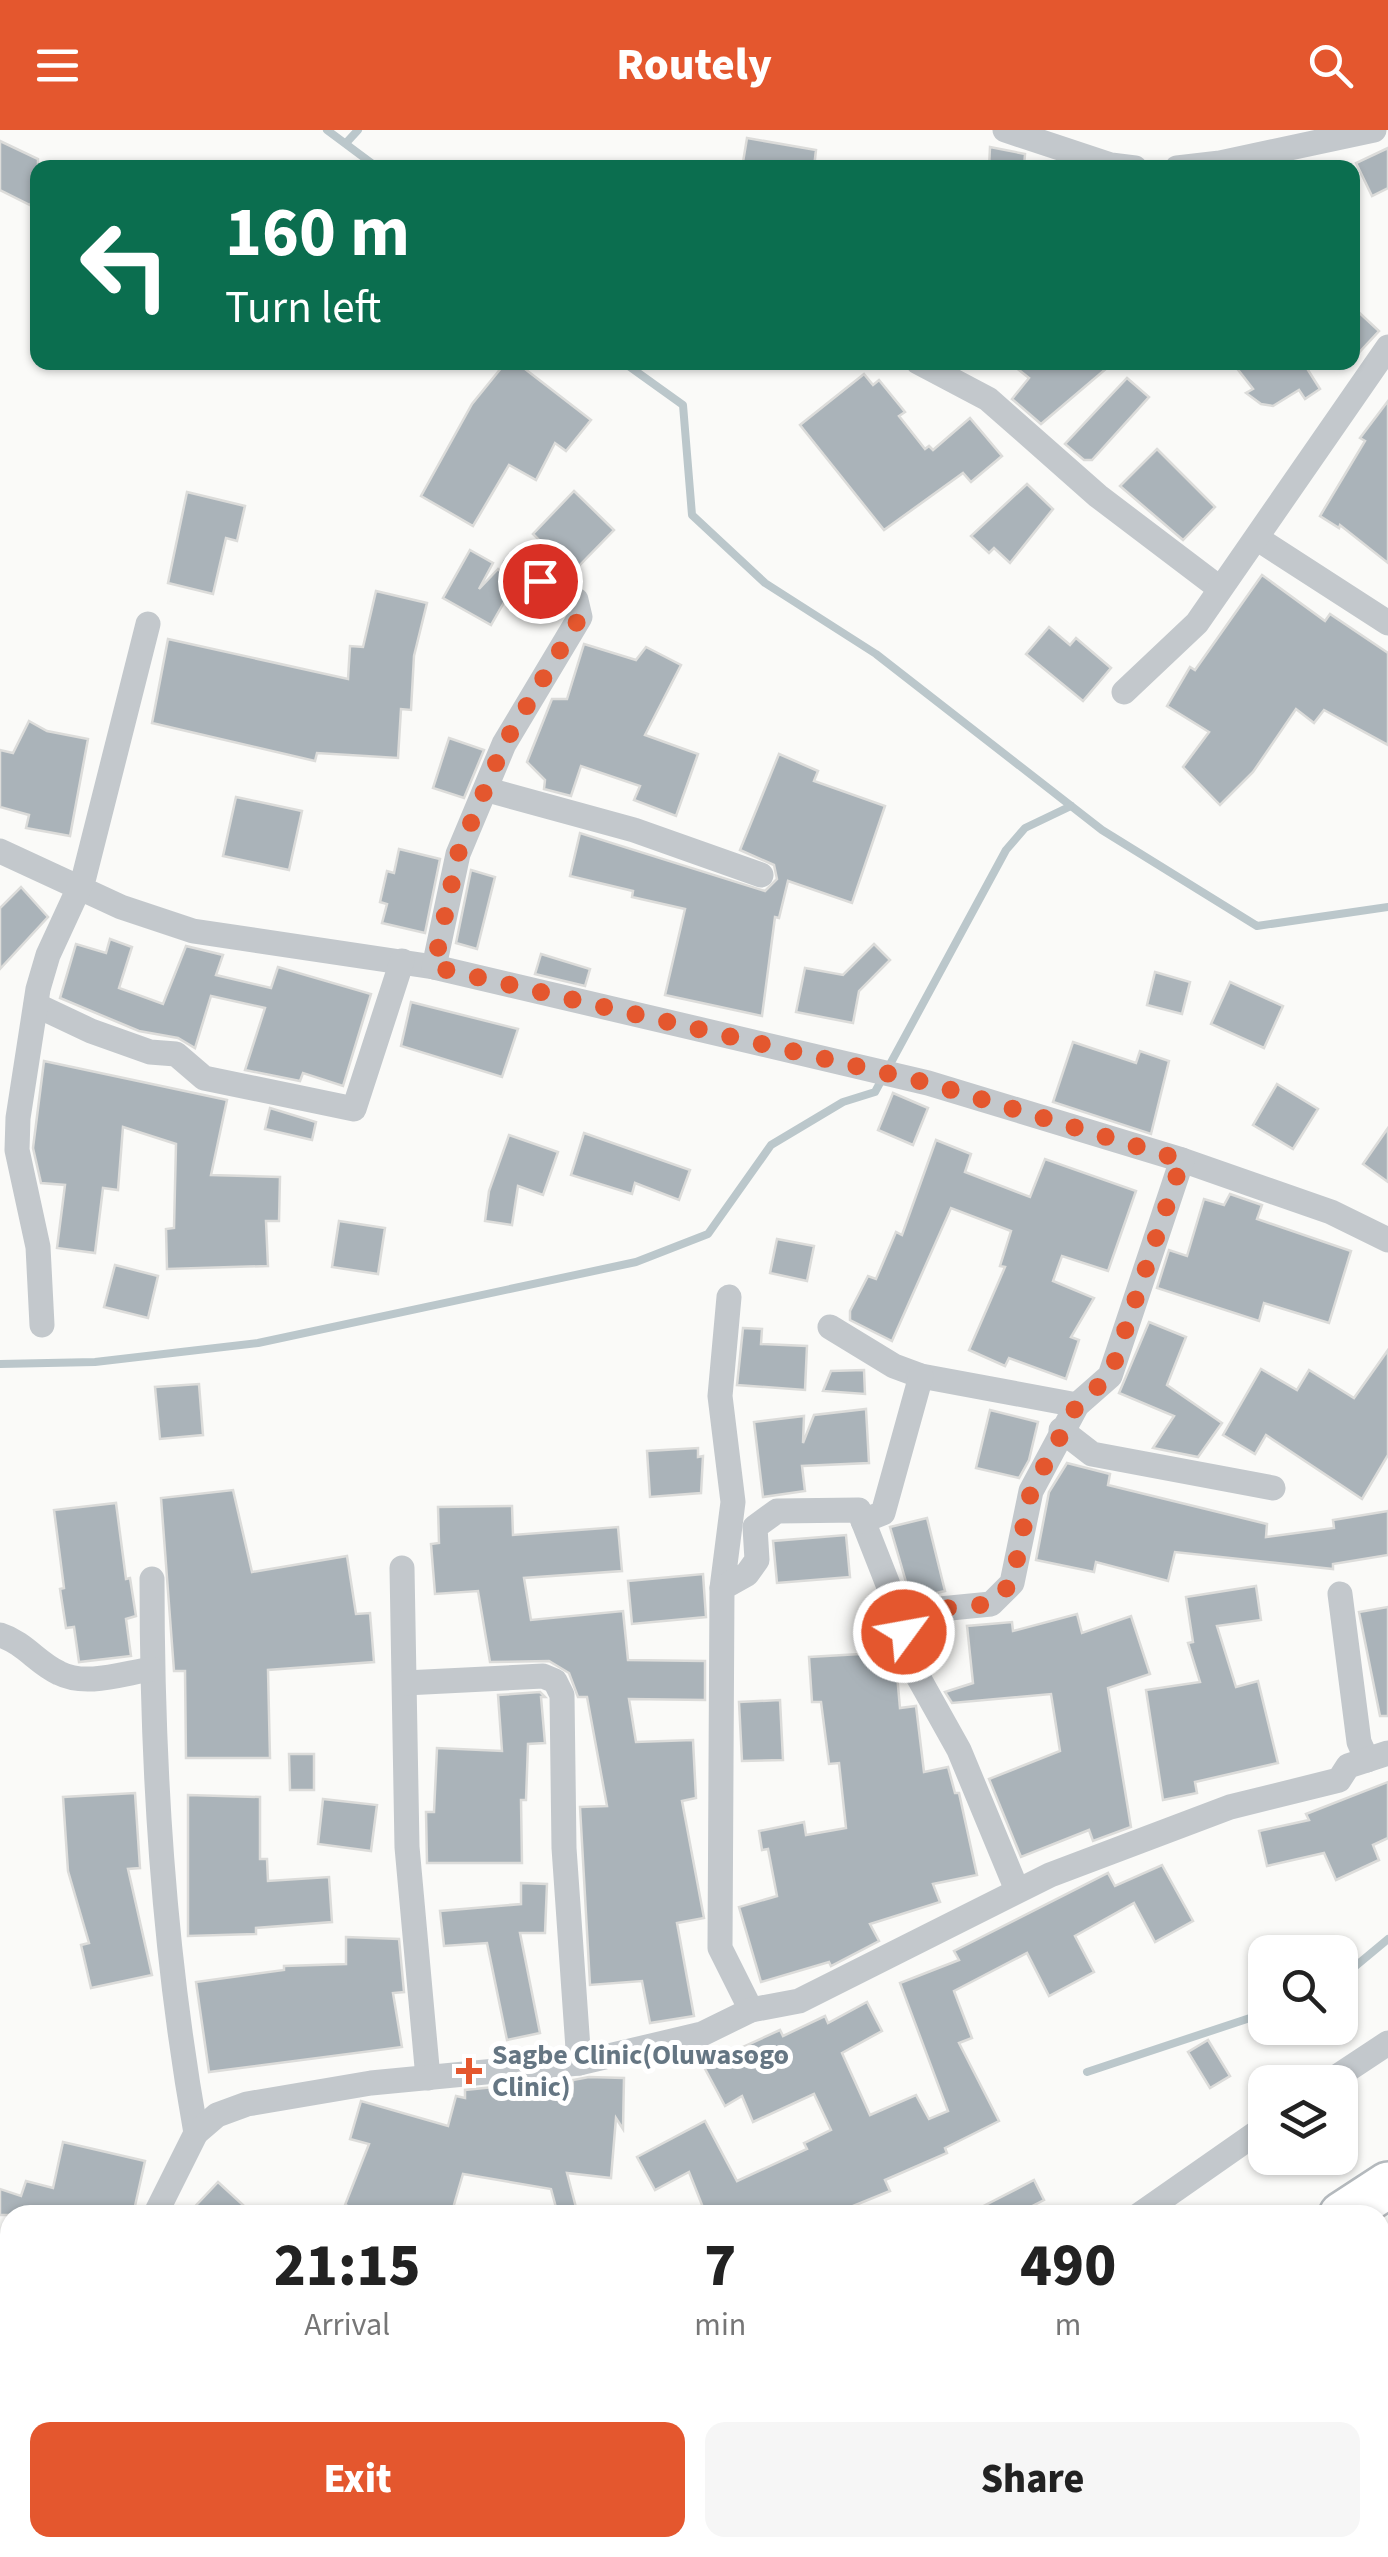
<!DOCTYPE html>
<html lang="en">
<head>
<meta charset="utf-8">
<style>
  body { margin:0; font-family:"Source Sans 3",sans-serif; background:#f6f6f6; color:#222; height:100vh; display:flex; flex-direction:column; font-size:38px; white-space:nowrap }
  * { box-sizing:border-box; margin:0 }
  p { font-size:32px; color:#767676 }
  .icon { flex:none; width:55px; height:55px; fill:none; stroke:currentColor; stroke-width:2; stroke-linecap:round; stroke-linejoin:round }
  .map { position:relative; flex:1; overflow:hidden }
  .sheet { position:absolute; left:0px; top:2075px; width:1390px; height:352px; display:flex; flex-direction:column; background:#fff; border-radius:30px 30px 0 0; box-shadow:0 2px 8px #0004 }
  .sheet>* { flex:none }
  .hud { position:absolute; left:30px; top:30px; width:1330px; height:210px; border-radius:20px; box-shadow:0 2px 8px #0004; background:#0b6e4f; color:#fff; overflow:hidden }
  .controls { position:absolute; left:1248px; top:1805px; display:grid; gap:20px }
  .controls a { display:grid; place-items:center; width:110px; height:110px; border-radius:20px; background:#fff; box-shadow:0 2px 8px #0004; font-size:50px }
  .pin { position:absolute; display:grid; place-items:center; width:85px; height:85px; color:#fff; margin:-42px; border:5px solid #fff; border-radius:50%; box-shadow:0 2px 10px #0007 }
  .me { position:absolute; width:110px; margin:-55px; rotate:58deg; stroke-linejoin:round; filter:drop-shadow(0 0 8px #0008) }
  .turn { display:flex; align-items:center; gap:35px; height:210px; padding:0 30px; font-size:45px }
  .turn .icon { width:130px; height:130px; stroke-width:2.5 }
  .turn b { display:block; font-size:70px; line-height:85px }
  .eta { display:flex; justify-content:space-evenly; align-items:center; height:170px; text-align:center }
  .eta b { font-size:60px; font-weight:800; line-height:70px }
  .cta { display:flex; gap:20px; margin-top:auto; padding:20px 30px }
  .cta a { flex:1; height:115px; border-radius:20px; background:#e4572e; color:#fff; font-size:40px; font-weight:800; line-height:115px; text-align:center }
  .cta a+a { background:#f6f6f6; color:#222 }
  header { display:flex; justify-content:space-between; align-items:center; height:130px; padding:0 30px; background:#e4572e; color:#fff; font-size:45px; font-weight:800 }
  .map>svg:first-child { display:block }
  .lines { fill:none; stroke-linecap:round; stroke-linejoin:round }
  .stream { stroke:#bbc7cb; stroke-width:8 }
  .building { fill:#aab3b9; stroke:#dcdcda; stroke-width:2.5 }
  .motorway-casing { stroke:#b4b9bd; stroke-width:50 }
  .minor { stroke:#c3c8cc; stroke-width:25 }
  .motorway { stroke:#fff; stroke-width:45 }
  .route { stroke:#e4572e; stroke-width:18; stroke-dasharray:0 32.4 }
  .poi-dot { fill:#e4572e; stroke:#fff; stroke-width:4 }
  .labels { text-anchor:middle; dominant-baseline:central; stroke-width:10; stroke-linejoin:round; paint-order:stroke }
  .poi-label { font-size:28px; font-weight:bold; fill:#657683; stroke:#fff; text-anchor:start }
</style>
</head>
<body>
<header><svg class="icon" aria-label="menu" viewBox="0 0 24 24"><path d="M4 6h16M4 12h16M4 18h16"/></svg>Routely<svg class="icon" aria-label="search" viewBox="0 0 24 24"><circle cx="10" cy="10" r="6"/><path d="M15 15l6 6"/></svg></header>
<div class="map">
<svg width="1388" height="2427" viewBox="0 0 1388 2427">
  <rect width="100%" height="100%" fill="#fafaf8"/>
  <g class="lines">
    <!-- stream -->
    <g class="stream">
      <path d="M 327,0 L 378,38"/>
      <path d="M 347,12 L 358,0"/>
      <path d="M 623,232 L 683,275 L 692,385 L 765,453 L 876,524 L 1102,700 L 1257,796 L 1388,777"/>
      <path d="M 0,1234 L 95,1232 L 258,1213 L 636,1132 L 708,1104 L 771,1015 L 843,972 L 875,962 L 1006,720 L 1025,698 L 1071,676"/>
      <path d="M 1340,1849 L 1388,1809"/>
      <path d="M 1087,1942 L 1265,1883"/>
    </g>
  </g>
  <!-- building -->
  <g class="building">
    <path d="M 747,8 L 816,20 L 814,38 L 742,38 Z"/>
    <path d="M 0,11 L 38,29 L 38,60 L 30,75 L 0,60 Z"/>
    <path d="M 990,17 L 1025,24 L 1024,38 L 989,38 Z"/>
    <path d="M 1388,18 L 1388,58 L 1372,66 L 1356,33 Z"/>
    <path d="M 1352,176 L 1379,201 L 1352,230 Z"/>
    <path d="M 506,232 L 516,232 L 591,290 L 566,321 L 555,313 L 536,350 L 509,335 L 473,396 L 421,366 L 472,274 Z"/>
    <path d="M 1009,232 L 1114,232 L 1041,294 L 1012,269 L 1029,248 Z"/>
    <path d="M 1232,232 L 1303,232 L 1320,259 L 1305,269 L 1299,260 L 1273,276 L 1261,274 L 1246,263 L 1253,259 Z"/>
    <path d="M 864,244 L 873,255 L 879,250 L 905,282 L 899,286 L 925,319 L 929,316 L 933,320 L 970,288 L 1002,326 L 971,352 L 963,343 L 884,400 L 800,295 Z"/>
    <path d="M 1127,248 L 1149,267 L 1092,330 L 1084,330 L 1065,314 Z"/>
    <path d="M 1388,271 L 1388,433 L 1340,395 L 1339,398 L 1320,386 L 1365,311 L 1360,308 Z"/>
    <path d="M 1157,319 L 1215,377 L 1183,410 L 1120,356 Z"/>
    <path d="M 1027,354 L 1053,379 L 1010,433 L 994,418 L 989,423 L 971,406 Z"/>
    <path d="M 574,361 L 614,400 L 572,443 L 533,404 Z"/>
    <path d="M 187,362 L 245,376 L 237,411 L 226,408 L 213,464 L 168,453 Z"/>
    <path d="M 470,420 L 493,433 L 479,459 L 498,439 L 514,455 L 491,495 L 443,468 Z"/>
    <path d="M 1262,445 L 1325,491 L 1330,484 L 1388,523 L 1388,615 L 1324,580 L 1314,593 L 1296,579 L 1253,642 L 1220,675 L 1183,637 L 1209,602 L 1167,576 L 1190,537 L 1195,540 Z"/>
    <path d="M 376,461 L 427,473 L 414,526 L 411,580 L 401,579 L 398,628 L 317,623 L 315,631 L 152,593 L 168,509 L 348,549 L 350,516 L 363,517 Z"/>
    <path d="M 1049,497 L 1070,515 L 1076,508 L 1111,538 L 1083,571 L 1026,524 Z"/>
    <path d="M 584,514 L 636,530 L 646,517 L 681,535 L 645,605 L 698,624 L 676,686 L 634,670 L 640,656 L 581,636 L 571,666 L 544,659 L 545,650 L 527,632 L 552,569 L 567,569 Z"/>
    <path d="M 29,591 L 47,601 L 88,609 L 70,706 L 26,698 L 29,685 L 0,677 L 0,620 L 13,623 Z"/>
    <path d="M 449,608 L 484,620 L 464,668 L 433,658 Z"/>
    <path d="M 779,624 L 818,641 L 814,651 L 885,676 L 852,773 L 788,751 L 779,788 L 775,787 L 762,886 L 665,865 L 685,779 L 632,767 L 633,761 L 570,746 L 580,703 L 765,761 L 777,749 L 774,735 L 740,720 Z"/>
    <path d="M 236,667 L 302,681 L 289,740 L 223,726 Z"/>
    <path d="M 399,719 L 440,729 L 425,803 L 382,793 L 387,774 L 380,772 L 387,741 L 394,743 Z"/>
    <path d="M 471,740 L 495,747 L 477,819 L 456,813 Z"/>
    <path d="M 21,757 L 48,787 L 0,839 L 0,778 Z"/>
    <path d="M 110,809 L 132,817 L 119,858 L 163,874 L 186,816 L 223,825 L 216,845 L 271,858 L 278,837 L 371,864 L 343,956 L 303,943 L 300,951 L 245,940 L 265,878 L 211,866 L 195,918 L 178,908 L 139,901 L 60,868 L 76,814 L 106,823 Z"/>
    <path d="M 874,814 L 890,830 L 859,861 L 853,893 L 796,882 L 805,838 L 843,845 Z"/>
    <path d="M 541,824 L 590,839 L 585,856 L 535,844 Z"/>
    <path d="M 1155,842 L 1190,852 L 1182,884 L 1147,875 Z"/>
    <path d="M 1230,852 L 1283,876 L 1264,918 L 1211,894 Z"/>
    <path d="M 411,872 L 518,899 L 502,947 L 401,916 Z"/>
    <path d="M 1073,912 L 1136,933 L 1140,921 L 1169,931 L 1151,1004 L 1053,972 Z"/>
    <path d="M 44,931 L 227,970 L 211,1045 L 280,1047 L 279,1091 L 266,1091 L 268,1136 L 167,1139 L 166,1099 L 174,1098 L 176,1014 L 123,997 L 118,1060 L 103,1058 L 95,1123 L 57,1118 L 65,1055 L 41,1053 L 33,1018 Z"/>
    <path d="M 1277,954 L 1318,979 L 1293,1019 L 1253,995 Z"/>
    <path d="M 893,963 L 928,978 L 913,1015 L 878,1000 Z"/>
    <path d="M 270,978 L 316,992 L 312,1010 L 265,999 Z"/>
    <path d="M 1388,998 L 1388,1052 L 1363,1034 Z"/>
    <path d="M 584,1003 L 690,1040 L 679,1070 L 635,1053 L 632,1064 L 571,1045 Z"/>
    <path d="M 509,1005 L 558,1022 L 543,1065 L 518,1056 L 512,1095 L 485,1091 L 489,1061 Z"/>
    <path d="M 936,1010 L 971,1024 L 965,1042 L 1030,1067 L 1045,1029 L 1136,1061 L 1108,1141 L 1062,1126 L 1053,1151 L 1094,1168 L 1071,1207 L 1079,1210 L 1066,1249 L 1009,1228 L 1005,1236 L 969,1220 L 1005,1137 L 1000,1136 L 1011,1101 L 951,1078 L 892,1211 L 850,1190 L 850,1181 L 868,1146 L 876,1149 L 896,1102 L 902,1105 Z"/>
    <path d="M 1230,1064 L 1262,1075 L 1257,1089 L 1351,1121 L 1329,1193 L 1264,1173 L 1259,1191 L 1157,1158 L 1169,1120 L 1187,1126 L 1204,1069 L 1224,1075 Z"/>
    <path d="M 339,1091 L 385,1098 L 378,1144 L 332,1137 Z"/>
    <path d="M 777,1109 L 814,1116 L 807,1151 L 770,1143 Z"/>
    <path d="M 115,1135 L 158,1146 L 148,1188 L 104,1177 Z"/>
    <path d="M 1149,1192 L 1186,1207 L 1167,1255 L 1222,1293 L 1198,1327 L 1153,1318 L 1174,1286 L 1119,1263 Z"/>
    <path d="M 743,1198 L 762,1199 L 761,1214 L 807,1216 L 805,1260 L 737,1255 Z"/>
    <path d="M 1388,1220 L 1388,1325 L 1362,1369 L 1266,1305 L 1255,1324 L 1223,1305 L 1261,1239 L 1297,1260 L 1309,1240 L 1354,1268 Z"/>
    <path d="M 864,1240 L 865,1264 L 823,1261 L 831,1241 Z"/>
    <path d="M 199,1254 L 203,1305 L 160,1309 L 155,1257 Z"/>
    <path d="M 866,1279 L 869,1333 L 802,1336 L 805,1361 L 763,1367 L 754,1292 L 804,1286 L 803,1313 L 814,1285 Z"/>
    <path d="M 990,1280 L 1038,1292 L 1029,1330 L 1019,1348 L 976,1338 Z"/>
    <path d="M 698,1318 L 698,1327 L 703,1326 L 701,1363 L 650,1367 L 647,1321 Z"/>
    <path d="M 1067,1333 L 1110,1344 L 1108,1355 L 1267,1394 L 1266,1407 L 1334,1398 L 1333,1390 L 1388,1381 L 1388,1425 L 1333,1434 L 1333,1439 L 1175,1422 L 1168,1451 L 1096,1432 L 1094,1442 L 1036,1430 L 1049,1362 Z"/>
    <path d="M 233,1360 L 252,1442 L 347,1426 L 356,1484 L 370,1483 L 374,1532 L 268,1540 L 270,1628 L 186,1628 L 185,1541 L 174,1541 L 161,1368 Z"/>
    <path d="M 116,1373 L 126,1449 L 130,1448 L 136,1486 L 126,1489 L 131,1526 L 79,1532 L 74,1497 L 66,1498 L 60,1459 L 64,1458 L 54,1380 Z"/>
    <path d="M 512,1376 L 513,1405 L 618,1397 L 622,1441 L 524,1448 L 531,1490 L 623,1481 L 628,1530 L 705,1531 L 705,1570 L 629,1569 L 636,1612 L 693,1610 L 696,1668 L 682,1671 L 704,1788 L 677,1793 L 694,1886 L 650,1893 L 642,1851 L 590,1855 L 580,1677 L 607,1676 L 587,1567 L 578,1567 L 569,1543 L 549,1531 L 490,1532 L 478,1461 L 435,1464 L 431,1414 L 439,1413 L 438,1377 Z"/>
    <path d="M 927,1388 L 945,1461 L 911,1469 L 890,1397 Z"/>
    <path d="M 846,1405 L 850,1447 L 777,1453 L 773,1411 Z"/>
    <path d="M 703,1444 L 706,1487 L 632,1494 L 628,1451 Z"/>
    <path d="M 1256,1456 L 1261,1490 L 1217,1496 L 1236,1557 L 1258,1551 L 1278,1633 L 1195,1652 L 1197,1663 L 1163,1670 L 1146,1560 L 1200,1552 L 1188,1513 L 1193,1512 L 1186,1467 Z"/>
    <path d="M 1388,1477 L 1388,1586 L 1380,1586 L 1359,1482 Z"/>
    <path d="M 1077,1484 L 1082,1503 L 1131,1486 L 1150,1544 L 1108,1558 L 1131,1697 L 1093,1711 L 1089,1700 L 1021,1727 L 989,1649 L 1060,1621 L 1051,1564 L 952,1573 L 945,1562 L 973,1553 L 967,1496 L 1012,1492 L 1013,1501 Z"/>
    <path d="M 895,1522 L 900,1578 L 916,1576 L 924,1642 L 948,1637 L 955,1663 L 959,1663 L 977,1745 L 933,1754 L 940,1772 L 870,1794 L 879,1811 L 831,1836 L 829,1832 L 761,1852 L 739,1777 L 777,1766 L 768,1719 L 762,1720 L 759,1701 L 804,1692 L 806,1705 L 846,1698 L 839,1633 L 829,1634 L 821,1572 L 812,1572 L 809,1527 Z"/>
    <path d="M 540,1562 L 545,1567 L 541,1567 L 545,1613 L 528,1614 L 526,1670 L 521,1670 L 522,1733 L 427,1733 L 426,1682 L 434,1682 L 437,1618 L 502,1621 L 498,1565 Z"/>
    <path d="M 780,1570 L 783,1630 L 742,1631 L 739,1572 Z"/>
    <path d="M 289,1624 L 314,1624 L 314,1660 L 290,1660 Z"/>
    <path d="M 1388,1652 L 1388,1708 L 1373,1715 L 1379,1730 L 1336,1750 L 1324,1723 L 1267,1736 L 1259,1701 L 1309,1690 L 1306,1684 Z"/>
    <path d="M 135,1663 L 140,1738 L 128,1739 L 152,1845 L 91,1858 L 81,1815 L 89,1813 L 68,1741 L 63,1667 Z"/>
    <path d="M 188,1665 L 260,1667 L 260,1729 L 267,1729 L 268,1751 L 329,1747 L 332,1792 L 256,1798 L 256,1804 L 188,1806 Z"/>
    <path d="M 323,1669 L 377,1675 L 371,1721 L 318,1714 Z"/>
    <path d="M 1162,1735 L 1193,1791 L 1155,1812 L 1134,1773 L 1075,1806 L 1094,1842 L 1049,1866 L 1027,1823 L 954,1861 L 972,1908 L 959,1913 L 999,1991 L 945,2018 L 947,2023 L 885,2050 L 890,2061 L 831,2085 L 706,2085 L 689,2042 L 655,2060 L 637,2027 L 705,1991 L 737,2051 L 807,2019 L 804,2013 L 831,2000 L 814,1964 L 753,1992 L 742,1966 L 725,1976 L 703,1935 L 780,1900 L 783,1906 L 825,1886 L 828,1893 L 867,1872 L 882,1901 L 842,1923 L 870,1985 L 916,1965 L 929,1989 L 948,1981 L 900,1853 L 959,1830 L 954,1821 L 1108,1743 L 1115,1756 Z"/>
    <path d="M 521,1753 L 547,1754 L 545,1803 L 520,1803 L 540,1903 L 507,1910 L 487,1813 L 444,1816 L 440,1781 L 521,1774 Z"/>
    <path d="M 346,1807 L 399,1809 L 404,1862 L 393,1863 L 402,1917 L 209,1942 L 196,1852 L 284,1840 L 284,1836 L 346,1834 Z"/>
    <path d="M 1208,1910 L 1230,1946 L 1210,1958 L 1188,1922 Z"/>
    <path d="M 589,1947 L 624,1948 L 623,1999 L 616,1988 L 611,2048 L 567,2043 L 578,2085 L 558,2085 L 551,2059 L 463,2044 L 451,2085 L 405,2085 L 387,2080 L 385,2085 L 369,2085 L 345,2075 L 369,2014 L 350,2009 L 361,1971 L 448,1996 L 456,1966 L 465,1968 L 465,1960 L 494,1957 L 572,1966 L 573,1950 Z"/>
    <path d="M 63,2012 L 145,2031 L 133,2085 L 0,2085 L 0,2059 L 21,2066 L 26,2051 L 53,2058 Z"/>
    <path d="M 1034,2050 L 1044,2070 L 1015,2085 L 966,2085 Z"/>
    <path d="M 218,2052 L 254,2085 L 187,2085 Z"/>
  </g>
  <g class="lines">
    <defs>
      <g id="motorway">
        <path d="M 1342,2085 L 1388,2055"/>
        <path d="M 1380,2159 L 1388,2154"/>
        <path d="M 815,2427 L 830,2418"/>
        <path d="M 965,2427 L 979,2418"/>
      </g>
    </defs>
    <!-- motorway casing -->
    <use href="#motorway" class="motorway-casing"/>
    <!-- minor -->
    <g class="minor">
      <path d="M 1005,0 L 1111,35 L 1135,38"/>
      <path d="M 1177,38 L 1220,33 L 1374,0"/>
      <path d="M 918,232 L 988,269 L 1098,366 L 1218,457"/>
      <path d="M 1258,409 L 1388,493"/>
      <path d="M 1124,562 L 1197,493 L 1388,217"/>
      <path d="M 488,660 L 634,700 L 761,745"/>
      <path d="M 0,721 L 121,777 L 193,801 L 434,837 L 928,953 L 1182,1030 L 1331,1082 L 1388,1110"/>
      <path d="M 434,837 L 458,724 L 504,614 L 580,487 L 576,470 L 514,437"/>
      <path d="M 36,875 L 91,901 L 150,922 L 176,924 L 204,948 L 354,979 L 402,831"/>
      <path d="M 42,1195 L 38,1117 L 17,1020 L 18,988 L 38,859 L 48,825 L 84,747 L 148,494"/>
      <path d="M 830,1197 L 894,1236 L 921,1246 L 1077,1275"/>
      <path d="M 1061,1300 L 1092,1324 L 1273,1358"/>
      <path d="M 863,1391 L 909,1508 L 916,1543 L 959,1620 L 1017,1760"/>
      <path d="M 402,1438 L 407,1717 L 428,1948"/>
      <path d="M 152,1449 C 152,1636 163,1819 196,2003"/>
      <path d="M 722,1458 L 733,1372 L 720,1266 L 729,1167"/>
      <path d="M 1340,1464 L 1359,1612 L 1367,1630"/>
      <path d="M 0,1505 C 25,1513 37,1533 59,1543 C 86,1557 124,1543 152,1539"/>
      <path d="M 909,1508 L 922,1488 L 940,1479 L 991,1474 L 1012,1453 L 1031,1361 L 1077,1275 L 1110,1246 L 1182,1030"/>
      <path d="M 405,1553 L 543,1546 L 555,1551 L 562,1565 L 564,1718 L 579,1933"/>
      <path d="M 751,1880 L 720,1818 L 722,1458 L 747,1444 L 757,1430 L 755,1397 L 777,1381 L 859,1380 L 863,1391 L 883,1383 L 921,1246"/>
      <path d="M 1329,1952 L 1388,1913"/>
      <path d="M 155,2085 L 196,2003 L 217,1985 L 247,1974 L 371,1953 L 579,1933 L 702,1904 L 751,1880 L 799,1871 L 1050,1745 L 1230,1677 L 1339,1650 L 1348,1636 L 1388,1623"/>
      <path d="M 1139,2085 L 1265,1997"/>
      <path d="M 0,2121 L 10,2124"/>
      <path d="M 470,2418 L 479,2427"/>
      <path d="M 283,2427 L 295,2418"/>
      <path d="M 636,2427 L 649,2418"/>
      <path d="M 1312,2427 L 1312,2418"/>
    </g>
    <!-- motorway -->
    <use href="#motorway" class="motorway"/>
  </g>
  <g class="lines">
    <!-- route -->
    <path class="route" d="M 540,451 L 576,470 L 580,487 L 504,614 L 458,724 L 434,837 L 928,953 L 1182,1030 L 1110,1246 L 1077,1275 L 1031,1361 L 1012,1453 L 990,1474 L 940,1479 L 922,1488 L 909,1508 L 904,1502"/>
  </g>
  <!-- markers -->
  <path class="poi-dot" d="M464 1926h10v10h10v10h-10v10h-10v-10h-10v-10h10z"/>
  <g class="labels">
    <!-- poi labels -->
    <g class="poi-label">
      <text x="492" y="1925">Sagbe Clinic(Oluwasogo<tspan x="492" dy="32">Clinic)</tspan></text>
    </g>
  </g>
</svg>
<div class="controls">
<a><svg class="icon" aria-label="search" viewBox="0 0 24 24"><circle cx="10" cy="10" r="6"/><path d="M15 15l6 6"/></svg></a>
<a><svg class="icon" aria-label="layers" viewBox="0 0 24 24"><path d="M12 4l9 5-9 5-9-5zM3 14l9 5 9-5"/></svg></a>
</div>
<div class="pin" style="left:540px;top:451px;background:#d93025"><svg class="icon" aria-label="arrive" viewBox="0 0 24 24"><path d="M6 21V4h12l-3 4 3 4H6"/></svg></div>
<svg class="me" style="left:904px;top:1502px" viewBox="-20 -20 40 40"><circle r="17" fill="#e4572e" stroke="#fff" stroke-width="3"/><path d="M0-11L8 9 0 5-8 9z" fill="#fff"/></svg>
<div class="hud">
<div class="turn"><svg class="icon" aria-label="left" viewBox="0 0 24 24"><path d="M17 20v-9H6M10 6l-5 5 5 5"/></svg><div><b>160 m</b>Turn left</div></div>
</div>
<section class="sheet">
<div class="eta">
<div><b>21:15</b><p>Arrival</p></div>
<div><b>7</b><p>min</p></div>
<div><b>490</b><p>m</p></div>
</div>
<div class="cta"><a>Exit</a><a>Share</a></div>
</section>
</div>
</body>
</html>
